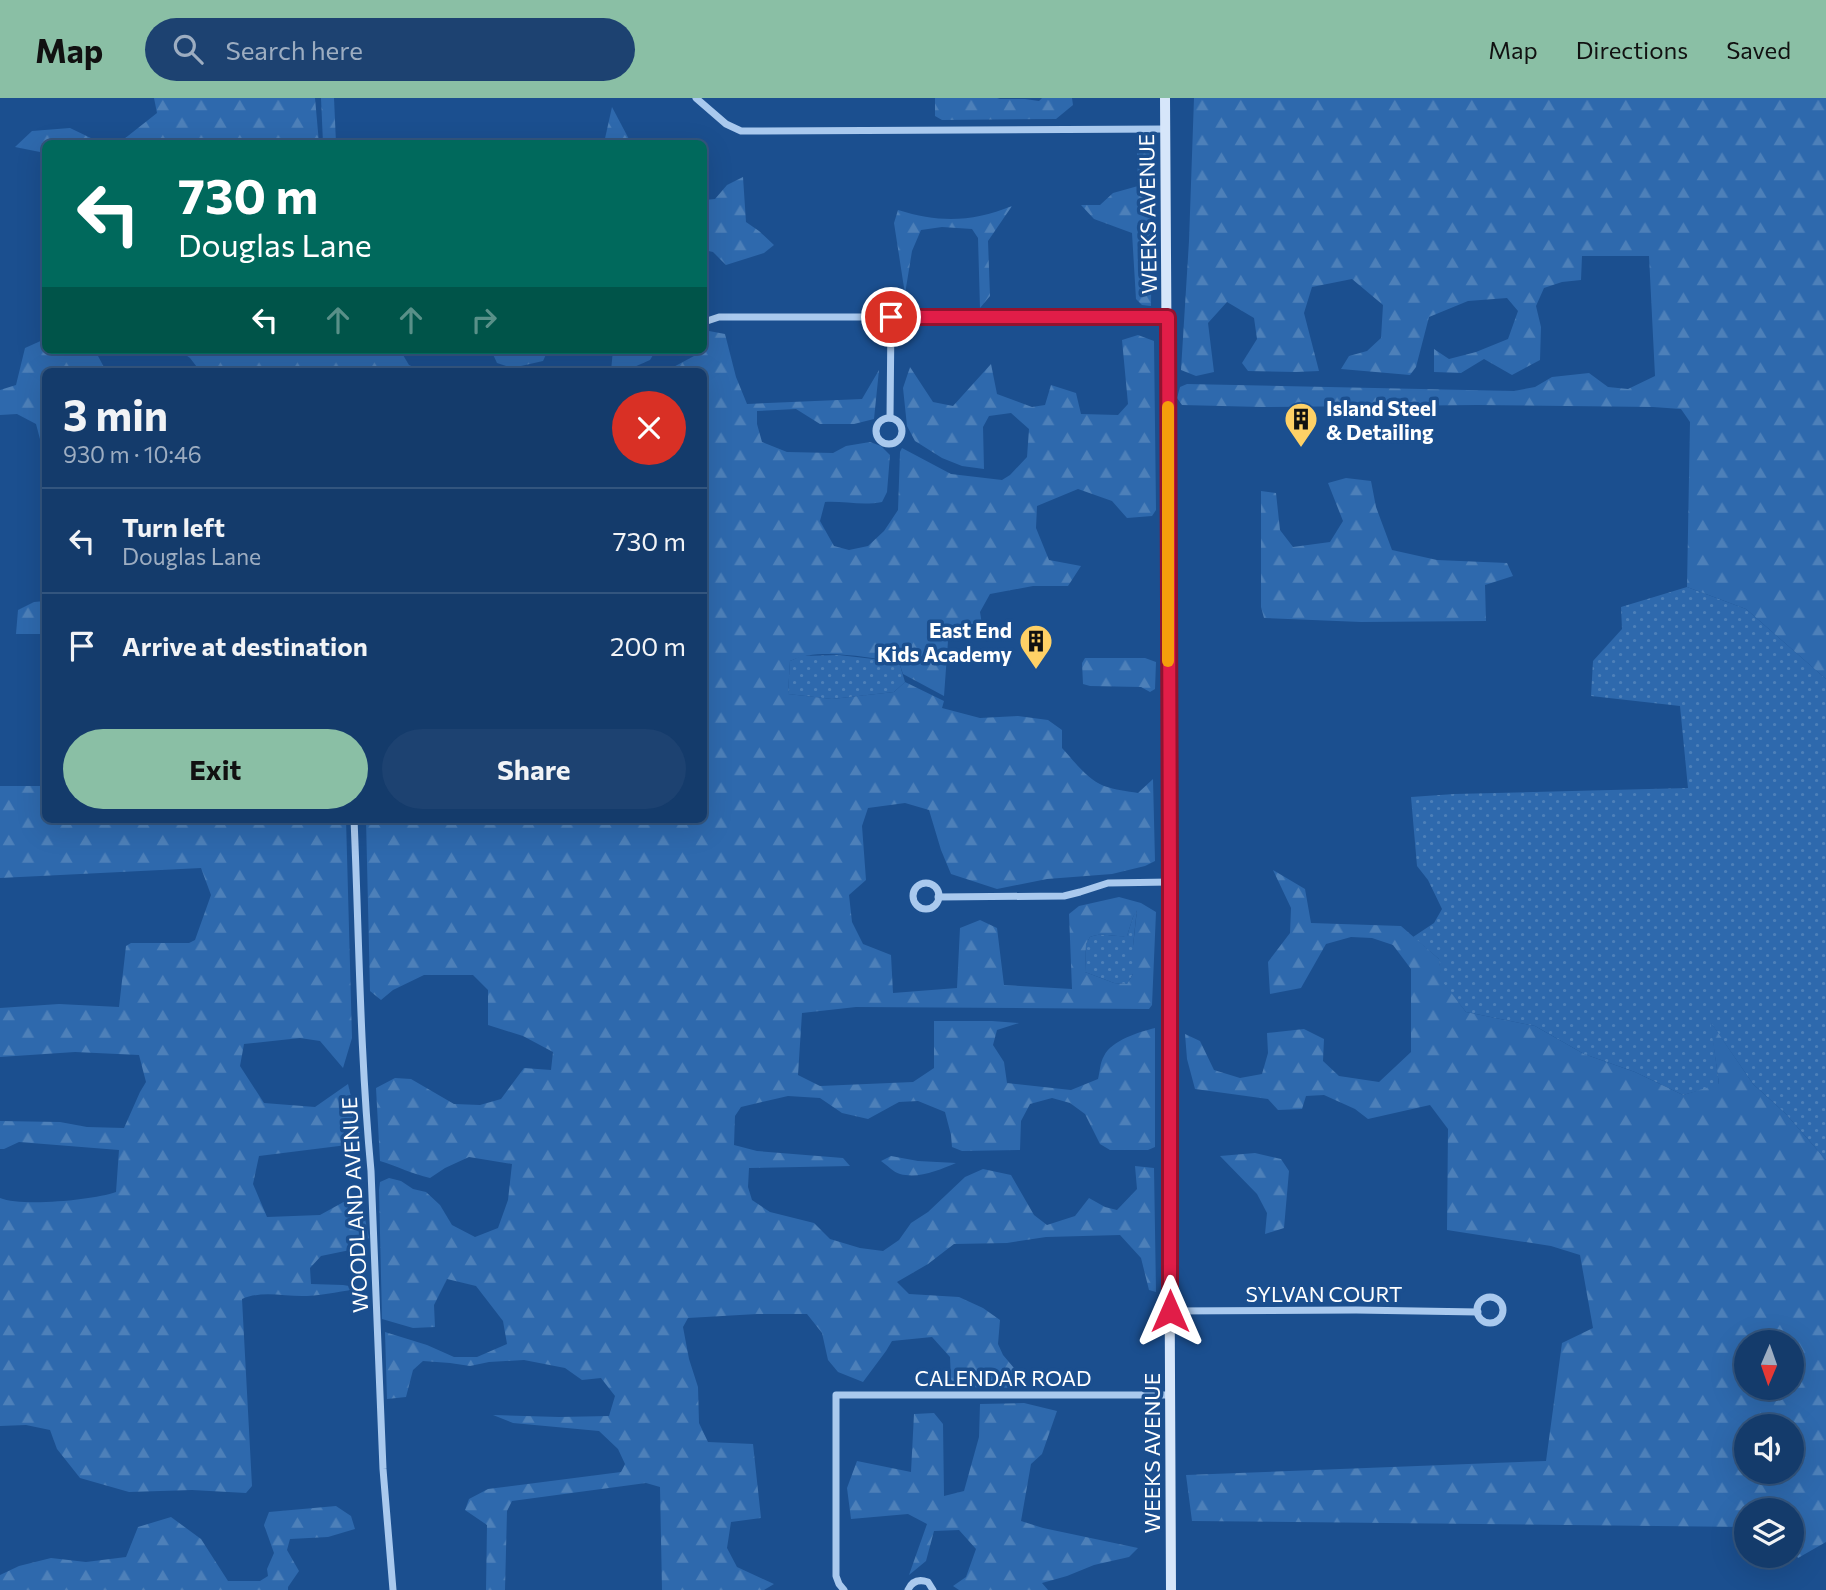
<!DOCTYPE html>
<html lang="en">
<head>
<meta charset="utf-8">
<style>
  body { margin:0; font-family:Commissioner,sans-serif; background:#1d4271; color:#f1f3f6; height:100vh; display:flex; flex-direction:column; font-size:26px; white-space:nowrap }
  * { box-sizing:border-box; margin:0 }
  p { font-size:23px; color:#9dadc1 }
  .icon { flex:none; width:38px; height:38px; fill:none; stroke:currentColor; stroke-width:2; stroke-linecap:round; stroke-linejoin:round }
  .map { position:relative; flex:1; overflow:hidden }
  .drawer { position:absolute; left:42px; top:270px; width:665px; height:455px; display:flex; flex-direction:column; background:#143b6b; border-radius:10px; box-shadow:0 7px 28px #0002,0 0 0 2px #33557e }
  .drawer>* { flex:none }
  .banner { position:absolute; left:42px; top:42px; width:665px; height:214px; border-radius:10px; box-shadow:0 7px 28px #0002,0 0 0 2px #33557e; background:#00695c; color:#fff; overflow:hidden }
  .needle { width:46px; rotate:182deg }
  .controls { position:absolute; left:1734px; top:1232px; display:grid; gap:14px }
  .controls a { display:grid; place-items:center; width:70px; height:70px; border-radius:50%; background:#143b6b; box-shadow:0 7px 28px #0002,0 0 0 2px #33557e; font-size:35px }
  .pin { position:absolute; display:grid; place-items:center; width:60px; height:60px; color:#fff; margin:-30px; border:4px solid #fff; border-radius:50%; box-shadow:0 2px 7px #0007 }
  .me { position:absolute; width:77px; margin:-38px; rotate:0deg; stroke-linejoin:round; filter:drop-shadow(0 0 5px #0008) }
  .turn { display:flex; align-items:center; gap:24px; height:147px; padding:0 21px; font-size:32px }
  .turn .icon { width:91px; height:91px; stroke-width:2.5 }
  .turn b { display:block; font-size:49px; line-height:60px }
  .lanes { display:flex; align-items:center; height:66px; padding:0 21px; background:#0003; justify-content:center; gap:35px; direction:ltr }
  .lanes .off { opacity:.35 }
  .round { display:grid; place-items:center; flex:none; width:74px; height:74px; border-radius:37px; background:#1d4271 }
  .summary { display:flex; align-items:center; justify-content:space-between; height:119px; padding:0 21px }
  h1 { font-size:42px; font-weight:700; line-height:52px }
  .action { display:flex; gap:14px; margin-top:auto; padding:14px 21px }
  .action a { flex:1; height:80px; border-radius:42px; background:#8abfa5; color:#111; font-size:28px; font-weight:700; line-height:80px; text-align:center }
  .action a+a { background:#1d4271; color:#f1f3f6 }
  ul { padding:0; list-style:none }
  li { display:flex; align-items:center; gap:21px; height:105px; padding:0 21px; border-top:2px solid #33557e }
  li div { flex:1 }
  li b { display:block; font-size:26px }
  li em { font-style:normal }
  header { display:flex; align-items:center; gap:42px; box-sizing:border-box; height:98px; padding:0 35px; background:#8abfa5; color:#111 }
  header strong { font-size:33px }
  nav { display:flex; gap:38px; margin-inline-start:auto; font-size:24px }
  .search { width:490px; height:63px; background:#1d4271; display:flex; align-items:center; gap:18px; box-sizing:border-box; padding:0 24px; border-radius:38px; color:#9dadc1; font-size:26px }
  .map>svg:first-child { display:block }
  .grass { fill:url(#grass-dots) }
  .forest { fill:url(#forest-firs); fill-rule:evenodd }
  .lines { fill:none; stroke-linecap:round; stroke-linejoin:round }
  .street { stroke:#a9c9ee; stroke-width:7 }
  .secondary { stroke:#d6e6fa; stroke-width:10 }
  .route-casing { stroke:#92132f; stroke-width:18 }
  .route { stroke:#e11d48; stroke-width:12 }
  .slow { stroke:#f59e0b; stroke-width:12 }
  .labels { text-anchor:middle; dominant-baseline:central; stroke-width:7; stroke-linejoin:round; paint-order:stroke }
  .street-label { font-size:21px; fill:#fff; stroke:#1b4f8f }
  .poi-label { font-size:21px; font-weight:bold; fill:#fff; stroke:#1b4f8f; text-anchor:start }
</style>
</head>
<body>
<header>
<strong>Map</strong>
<div class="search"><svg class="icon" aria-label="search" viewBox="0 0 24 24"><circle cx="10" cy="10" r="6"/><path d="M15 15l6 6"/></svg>Search here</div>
<nav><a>Map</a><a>Directions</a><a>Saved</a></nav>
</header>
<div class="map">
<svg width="1826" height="1492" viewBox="0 0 1826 1492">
  <defs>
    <pattern id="grass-dots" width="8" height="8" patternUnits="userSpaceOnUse" patternTransform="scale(1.75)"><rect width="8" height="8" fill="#2e69ad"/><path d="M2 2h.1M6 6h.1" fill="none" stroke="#4d80b9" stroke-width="1.8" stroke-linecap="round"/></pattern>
    <pattern id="forest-firs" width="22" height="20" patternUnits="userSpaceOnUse" patternTransform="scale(1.75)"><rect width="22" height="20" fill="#2e69ad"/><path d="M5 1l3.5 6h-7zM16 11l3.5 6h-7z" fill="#4d80b9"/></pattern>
  </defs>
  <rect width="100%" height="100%" fill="#1b4f8f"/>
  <!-- grass -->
  <g class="grass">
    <path d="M 1687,489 L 1746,511 L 1826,581 L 1826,1062 L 1786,1016 L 1753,986 L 1711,925 L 1719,987 L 1683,997 L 1635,974 L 1584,956 L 1535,928 L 1466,914 L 1441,883 L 1439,861 L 1413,839 L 1434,825 L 1442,811 L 1428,782 L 1417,768 L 1411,699 L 1454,696 L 1688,690 L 1680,608 L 1591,598 L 1593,563 L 1622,531 L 1621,509 Z"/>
    <path d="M 839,557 L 899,564 L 905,584 L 894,594 L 832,601 L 788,596 L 790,563 L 801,558 Z"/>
    <path d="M 1137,810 L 1133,848 L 1133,876 L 1127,886 L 1114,885 L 1085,874 L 1086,846 L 1090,839 C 1101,834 1114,839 1127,838 L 1133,819 Z"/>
  </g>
  <!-- forest -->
  <g class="forest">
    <path d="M 154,0 L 315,0 L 319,45 L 119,45 L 157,15 Z"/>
    <path d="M 321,0 L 334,0 L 336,45 L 323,45 Z"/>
    <path d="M 935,0 L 997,0 L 1000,1 L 1025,1 L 1039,3 L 1042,0 L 1072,0 L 1073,7 L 1056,21 L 942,22 L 935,18 Z"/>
    <path d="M 1194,0 L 1826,0 L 1826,581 L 1746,511 L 1687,489 L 1690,324 L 1681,311 L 1653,309 L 1477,307 L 1261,309 L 1182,307 L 1177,300 L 1180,289 L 1187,286 L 1514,293 L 1535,289 L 1552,279 L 1589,275 L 1608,289 L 1628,291 L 1655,278 L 1649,158 L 1582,158 L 1581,182 L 1562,184 L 1544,190 L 1536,208 L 1541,229 L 1540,262 L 1512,277 L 1484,261 L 1461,275 L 1434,274 L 1434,251 L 1449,261 L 1476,254 L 1508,241 L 1518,213 L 1507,200 L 1468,203 L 1429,219 L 1416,269 L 1410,277 L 1341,271 L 1349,258 L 1367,253 L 1381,240 L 1383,207 L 1352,181 L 1312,189 L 1304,215 L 1319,273 L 1296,274 L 1248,273 L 1242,265 L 1257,241 L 1254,220 L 1227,204 L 1208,225 L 1214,274 L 1196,278 L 1181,272 L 1189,143 Z"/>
    <path d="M 612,9 L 631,45 L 604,45 Z"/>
    <path d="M 70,30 L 95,42 L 109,45 L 46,46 L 45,55 L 15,49 L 32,33 Z"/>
    <path d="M 1153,45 L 1151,208 L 1142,207 L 1136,201 L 1132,135 L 1094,121 L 1081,107 L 1100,107 L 1113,95 L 1138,88 L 1137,54 Z"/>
    <path d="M 743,79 L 746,124 L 759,133 L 774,147 L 764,155 L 726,167 L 713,154 L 704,152 L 704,102 L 715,101 L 727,87 Z"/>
    <path d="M 1012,108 L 988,143 L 990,198 L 980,210 L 978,140 L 972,131 L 942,129 L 921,132 L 912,153 L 905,196 L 894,125 L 898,112 C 940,125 972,124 1012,108 Z"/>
    <path d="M 709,233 L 725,236 L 736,279 L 747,306 L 862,301 L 879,272 L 874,321 L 854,326 L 820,326 L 796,311 L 757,313 L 757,326 L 762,344 L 787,354 L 833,355 L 846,348 L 870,344 L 881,348 L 890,357 L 887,394 L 882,404 C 863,408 844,403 825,404 L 820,423 L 834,448 L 849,452 L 868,448 L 884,433 L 898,412 L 900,354 L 902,350 L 951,376 L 1002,382 L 1010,377 L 1027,359 L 1029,331 L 1011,315 L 989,318 L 983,329 L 984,371 L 962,368 L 942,360 L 915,343 L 907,328 L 903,290 L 910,269 L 933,304 L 953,308 L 991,266 L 997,296 L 1032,309 L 1045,307 L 1051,287 L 1076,295 L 1081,316 L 1118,317 L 1128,306 L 1122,242 L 1138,237 L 1154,243 L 1156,412 L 1152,418 L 1127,420 L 1112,403 L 1078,391 L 1037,408 L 1036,430 L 1049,462 L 1081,468 L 1068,488 L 1033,488 L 990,496 L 980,514 L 984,539 L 948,543 L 944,598 L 903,576 L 899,564 C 867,560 819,549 790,563 L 788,596 L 832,601 L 894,594 L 905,584 L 944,603 L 942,610 L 980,620 L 1018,618 L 1048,622 L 1062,632 L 1062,650 C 1074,663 1087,681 1104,688 C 1115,692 1127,693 1138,695 L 1153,681 L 1155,763 L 1145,768 L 1112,776 L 1047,781 L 997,791 L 951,776 L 941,752 L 929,712 L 905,705 L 868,710 L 862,728 L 866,782 L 849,797 L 852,824 L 863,846 L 891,857 L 893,895 L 957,890 L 960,830 L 980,822 L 997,830 L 1004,887 L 1072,891 L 1069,816 L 1079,808 L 1119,799 L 1141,805 L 1156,814 L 1152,907 L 1149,911 L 856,909 L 802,915 L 798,977 L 820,988 L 913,984 L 934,970 L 934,923 L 992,923 L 1019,925 L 997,932 L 993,947 L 1004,964 L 1007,985 L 1071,992 L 1098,981 C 1100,974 1100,964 1104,958 C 1112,942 1139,934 1155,930 L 1155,1049 L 1148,1052 L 1110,1052 L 1100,1046 L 1085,1016 L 1070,1005 L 1052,1000 L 1030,1006 L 1021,1023 L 1020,1052 L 962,1053 L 952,1049 L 951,1037 L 945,1014 L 918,1003 L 899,1004 L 868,1021 L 842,1015 L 820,1000 L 788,998 L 741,1009 L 735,1018 L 734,1047 L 757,1053 L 843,1060 L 850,1068 L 749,1070 L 748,1089 L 752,1102 L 770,1114 L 814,1125 L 830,1141 L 860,1150 L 883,1153 L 899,1142 L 911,1125 L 928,1114 L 965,1079 L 983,1071 L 1011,1077 L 1034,1117 L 1047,1127 L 1075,1118 L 1089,1100 L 1105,1109 L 1117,1112 L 1137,1091 L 1135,1068 L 1154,1070 L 1156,1194 L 1149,1192 L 1141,1160 L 1120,1137 L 1046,1139 L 1007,1145 L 954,1146 L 928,1166 L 897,1184 L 909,1196 L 959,1199 L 983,1210 L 1000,1222 L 998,1246 L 1003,1257 L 1019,1276 L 1018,1290 L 955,1289 L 951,1281 L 950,1259 L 932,1239 L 892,1243 L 886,1253 L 863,1284 L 838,1274 L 828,1262 L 822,1235 L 807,1216 L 757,1216 L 688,1220 L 683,1229 L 689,1261 L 698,1289 L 699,1325 L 708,1344 L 753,1346 L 761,1420 L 731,1424 L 727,1450 L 737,1469 L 774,1486 L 764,1492 L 662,1492 L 660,1389 L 646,1385 L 512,1403 L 507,1413 L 505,1492 L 486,1492 L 487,1427 L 465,1412 L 469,1401 L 488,1391 L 621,1374 L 625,1366 L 618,1351 L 599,1333 L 513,1325 L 493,1317 L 559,1319 L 609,1318 L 615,1298 L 601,1280 L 582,1282 L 565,1270 L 524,1262 L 489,1264 L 470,1268 L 450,1265 L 423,1263 L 413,1272 L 406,1299 L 387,1301 L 385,1234 L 427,1247 L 454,1259 L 477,1259 L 507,1246 L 503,1223 L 476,1188 L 447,1181 L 434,1207 L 435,1229 L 413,1230 L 382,1221 L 379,1092 L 380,1084 L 389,1080 L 401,1083 L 413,1091 L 426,1094 L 440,1107 L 452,1127 L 475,1139 L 498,1130 L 508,1102 L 512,1066 L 469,1059 L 445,1070 L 430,1080 C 412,1076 397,1068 380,1063 L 376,990 L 395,980 L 411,981 L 454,1006 L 480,1007 L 501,1001 L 524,970 L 551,972 L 553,954 L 523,938 L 488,927 L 488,892 L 473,877 L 424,877 L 393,892 L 381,902 L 370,893 L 366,721 L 704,721 L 704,273 L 666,273 L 694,258 L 697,252 L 704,252 L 704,237 ZM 1137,812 L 1133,848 L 1133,876 L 1127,886 L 1114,885 L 1085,874 L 1086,846 L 1090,839 C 1101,834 1114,839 1127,838 L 1133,819 Z"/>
    <path d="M 45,241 L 46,252 L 86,252 L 98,258 L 106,273 L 46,273 L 45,360 L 36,326 L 17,316 L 0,317 L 0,292 L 16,287 L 25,250 Z"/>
    <path d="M 179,252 L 400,252 L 409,267 L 422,273 L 200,273 L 190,260 Z"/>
    <path d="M 491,252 L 548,252 L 543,263 L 512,270 L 497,265 Z"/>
    <path d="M 613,252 L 656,252 L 650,262 L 625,273 L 611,273 Z"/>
    <path d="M 1346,380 L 1371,383 L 1376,409 L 1392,452 L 1437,462 L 1507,465 L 1513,478 L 1485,487 L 1486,523 L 1361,524 L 1264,520 L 1261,509 L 1261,393 L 1276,395 L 1280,432 L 1293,449 L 1330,444 L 1343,423 L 1328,385 Z"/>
    <path d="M 45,503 L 45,536 L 16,536 L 18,512 L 34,504 Z"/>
    <path d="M 1085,560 L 1145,560 L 1156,564 L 1155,591 L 1150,594 L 1141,589 L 1090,588 L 1083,586 L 1082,565 Z"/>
    <path d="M 0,688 L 45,688 L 46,721 L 346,721 L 352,940 L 343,970 L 320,943 L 300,940 L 244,946 L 240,968 L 264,1005 L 315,1009 L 348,986 L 360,1037 L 355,1046 L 259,1058 L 253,1086 L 267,1119 L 320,1117 L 349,1101 L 363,1111 L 369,1140 L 350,1152 L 321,1158 L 310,1170 L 311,1186 L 343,1187 L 361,1190 C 344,1193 325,1197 307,1198 C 286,1199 262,1192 242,1201 L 252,1388 L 246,1395 L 192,1392 L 129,1394 L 80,1380 L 57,1351 L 50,1332 L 26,1327 L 0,1328 L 0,1100 C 22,1109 94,1102 116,1094 L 119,1052 L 19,1044 L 4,1051 L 0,1051 L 0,1023 L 60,1024 L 87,1029 L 124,1030 L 140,994 L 146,984 L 139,957 L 75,954 L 0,959 L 0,910 L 59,906 L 119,909 L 126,848 L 131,845 L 189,845 L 195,842 L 211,797 L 201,770 L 0,780 Z"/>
    <path d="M 1273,772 L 1305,791 L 1311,825 L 1401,828 L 1439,861 L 1442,883 L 1466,914 L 1535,928 L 1584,956 L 1635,974 L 1683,997 L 1719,986 L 1710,923 L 1753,986 L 1786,1016 L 1826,1062 L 1826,1444 L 1798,1460 L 1792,1449 L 1792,1412 L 1746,1412 L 1746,1429 L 1192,1423 L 1186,1377 L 1546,1363 L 1562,1245 L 1593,1230 L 1580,1157 L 1551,1148 L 1447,1132 L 1448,1031 L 1430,1007 L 1368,1021 L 1355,1011 L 1324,997 L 1306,998 L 1302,1011 L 1278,1012 L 1268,1001 L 1195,991 L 1187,961 L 1185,936 L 1200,943 L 1214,972 L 1240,980 L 1262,976 L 1268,955 L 1267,935 L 1304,931 L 1324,941 L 1323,963 L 1339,978 L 1379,984 L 1411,954 L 1411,871 L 1393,847 L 1372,840 L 1351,839 L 1326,846 L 1301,890 L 1270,896 L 1268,864 L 1290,835 L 1291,810 ZM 1792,1244 L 1792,1290 L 1746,1290 L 1746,1244 ZM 1746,1328 L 1792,1328 L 1792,1374 L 1746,1374 Z"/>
    <path d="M 1255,1055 L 1281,1061 L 1289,1073 L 1284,1130 L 1265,1136 L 1267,1115 L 1257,1096 L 1220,1058 Z"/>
    <path d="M 891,1058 L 918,1063 L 956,1065 C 939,1072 919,1081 900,1076 C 893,1074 887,1067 881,1063 Z"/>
    <path d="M 1024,1305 L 1057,1313 L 1042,1356 L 1031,1366 L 1021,1423 L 1043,1430 L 1138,1450 L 1129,1459 L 1094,1467 L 1067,1478 L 1042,1485 L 1048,1492 L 959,1492 L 953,1488 L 966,1479 L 976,1451 L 959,1432 L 934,1433 L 926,1463 L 909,1477 L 927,1426 L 908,1416 L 851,1421 L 847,1390 L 857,1363 L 911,1374 L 914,1316 L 934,1315 L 943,1326 L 944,1398 L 964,1393 L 979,1339 L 980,1306 Z"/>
    <path d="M 336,1408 L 351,1418 L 355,1431 L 328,1439 L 290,1441 L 287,1452 L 299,1473 L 288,1489 L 288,1492 L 0,1492 L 0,1477 L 19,1468 L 51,1460 L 86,1464 L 126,1459 L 138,1429 L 171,1419 L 201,1441 L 228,1483 L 260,1483 L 268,1478 L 267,1471 L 274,1455 L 264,1427 L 269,1414 Z"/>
  </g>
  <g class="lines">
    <!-- street -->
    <g class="street">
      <path d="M 696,0 L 726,26 L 741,33 L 1165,31"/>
      <path d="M 704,224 L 719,219 L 1168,219"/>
      <path d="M 679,252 L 682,252"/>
      <path d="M 890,320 L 891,219"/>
      <circle cx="889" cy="333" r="13"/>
      <path d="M 354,721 C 359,838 360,956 371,1073 L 383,1371 L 393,1492"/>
      <circle cx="926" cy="798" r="13"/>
      <path d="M 938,799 L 1064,798 L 1080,794 L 1108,785 L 1170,784"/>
      <circle cx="1490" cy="1212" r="13"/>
      <path d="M 1170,1213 L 1356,1212 L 1478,1214"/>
      <path d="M 844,1492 L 839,1486 L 836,1478 L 836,1297 L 1170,1297"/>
      <path d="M 908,1492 C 912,1483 919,1481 928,1484 L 933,1492"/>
    </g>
    <!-- secondary -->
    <path class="secondary" d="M 1165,0 L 1170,784 L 1169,1062 L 1171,1492"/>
  </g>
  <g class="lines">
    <defs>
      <path id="route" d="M 891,219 L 1168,219 L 1170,784 L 1170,1213"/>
    </defs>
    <!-- route casing -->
    <use href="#route" class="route-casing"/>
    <!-- route -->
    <use href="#route" class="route"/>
    <!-- slow -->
    <path class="slow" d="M 1168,309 L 1168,563"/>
  </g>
  <!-- icons -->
  <defs>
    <symbol id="building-pin" viewBox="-11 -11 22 30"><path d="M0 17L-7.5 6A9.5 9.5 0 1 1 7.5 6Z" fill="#ffd166" stroke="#1b4f8f"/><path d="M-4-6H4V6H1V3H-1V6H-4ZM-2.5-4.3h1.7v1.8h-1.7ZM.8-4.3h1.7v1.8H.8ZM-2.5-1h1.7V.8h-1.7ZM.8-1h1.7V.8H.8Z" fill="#111"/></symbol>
  </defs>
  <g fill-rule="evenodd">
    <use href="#building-pin" x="1282" y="302" width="38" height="52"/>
    <use href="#building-pin" x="1017" y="524" width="38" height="52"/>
  </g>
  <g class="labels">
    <!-- street labels -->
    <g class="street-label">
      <text transform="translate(1147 116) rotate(-91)">WEEKS AVENUE</text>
      <text transform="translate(354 1107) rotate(-93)">WOODLAND AVENUE</text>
      <text x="1324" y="1195">SYLVAN COURT</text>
      <text x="1003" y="1279">CALENDAR ROAD</text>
      <text transform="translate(1151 1355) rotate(-90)">WEEKS AVENUE</text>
    </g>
    <!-- poi labels -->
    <g class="poi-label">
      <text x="1326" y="309">Island Steel<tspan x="1326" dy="24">&amp; Detailing</tspan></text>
      <text x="1012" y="531" text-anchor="end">East End<tspan x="1012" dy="24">Kids Academy</tspan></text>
    </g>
  </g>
</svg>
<div class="controls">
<a><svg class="needle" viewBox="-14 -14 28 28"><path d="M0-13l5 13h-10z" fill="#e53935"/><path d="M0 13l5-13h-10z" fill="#9dadc1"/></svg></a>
<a><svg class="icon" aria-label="sound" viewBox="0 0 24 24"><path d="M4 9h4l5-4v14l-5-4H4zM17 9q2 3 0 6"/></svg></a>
<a><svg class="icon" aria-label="layers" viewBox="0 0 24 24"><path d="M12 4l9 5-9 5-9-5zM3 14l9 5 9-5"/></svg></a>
</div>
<div class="pin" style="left:891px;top:219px;background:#d93025"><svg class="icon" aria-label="arrive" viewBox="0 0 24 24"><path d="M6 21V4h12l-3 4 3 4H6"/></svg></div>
<svg class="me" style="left:1170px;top:1213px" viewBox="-20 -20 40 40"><path d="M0-17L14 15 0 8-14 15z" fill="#e11d48" stroke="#fff" stroke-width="4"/></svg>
<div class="banner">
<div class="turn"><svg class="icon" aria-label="left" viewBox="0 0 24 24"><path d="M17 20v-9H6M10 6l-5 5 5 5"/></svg><div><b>730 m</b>Douglas Lane</div></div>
<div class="lanes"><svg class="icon" aria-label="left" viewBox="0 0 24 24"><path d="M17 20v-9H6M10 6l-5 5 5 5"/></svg><svg class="icon off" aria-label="ahead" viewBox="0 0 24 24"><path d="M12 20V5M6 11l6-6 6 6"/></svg><svg class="icon off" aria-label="ahead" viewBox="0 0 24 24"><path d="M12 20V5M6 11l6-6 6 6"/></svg><svg class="icon off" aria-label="right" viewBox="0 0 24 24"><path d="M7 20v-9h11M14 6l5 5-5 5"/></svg></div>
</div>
<section class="drawer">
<div class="summary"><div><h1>3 min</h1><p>930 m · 10:46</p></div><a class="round" style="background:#d93025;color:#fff"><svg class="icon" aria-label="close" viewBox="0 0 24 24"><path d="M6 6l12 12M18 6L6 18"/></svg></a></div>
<ul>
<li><svg class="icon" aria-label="left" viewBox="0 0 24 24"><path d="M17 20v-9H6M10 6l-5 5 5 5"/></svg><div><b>Turn left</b><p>Douglas Lane</p></div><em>730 m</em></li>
<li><svg class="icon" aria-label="arrive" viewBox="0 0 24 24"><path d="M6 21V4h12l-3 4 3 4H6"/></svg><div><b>Arrive at destination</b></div><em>200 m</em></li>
</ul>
<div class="action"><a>Exit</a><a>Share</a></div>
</section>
</div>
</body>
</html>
